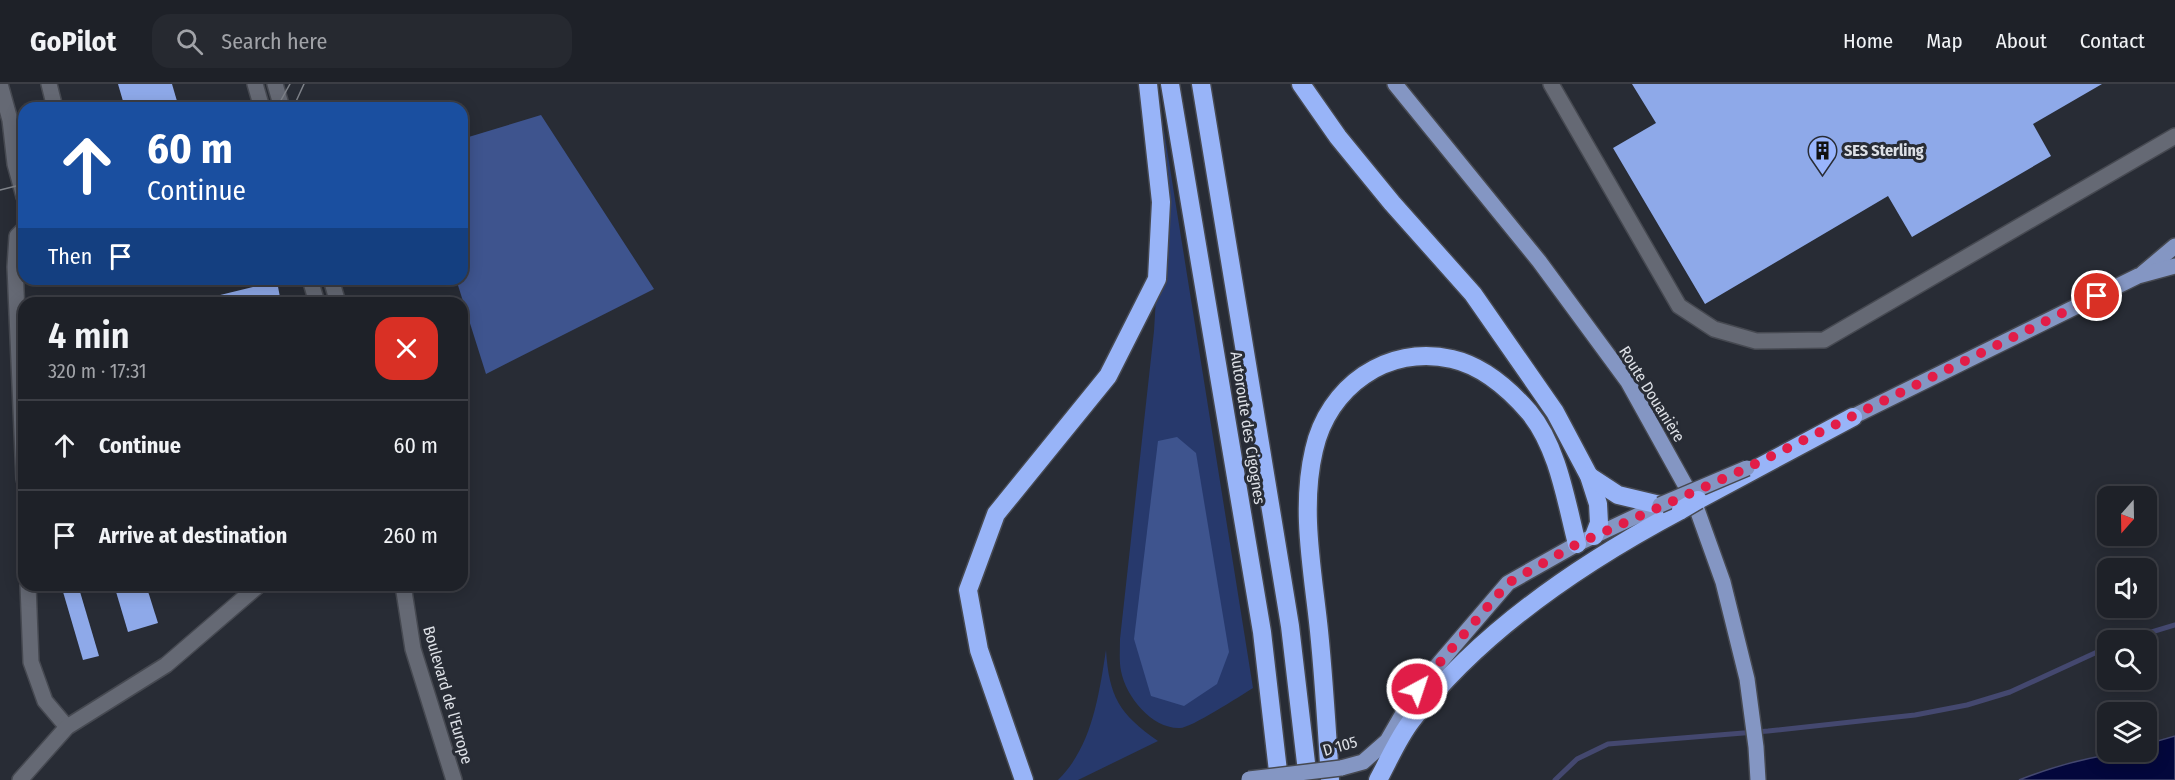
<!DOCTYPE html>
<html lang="en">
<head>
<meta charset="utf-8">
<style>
  body { margin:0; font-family:"Fira Sans Condensed",sans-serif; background:#262930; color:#f1f3f6; height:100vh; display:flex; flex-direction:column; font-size:22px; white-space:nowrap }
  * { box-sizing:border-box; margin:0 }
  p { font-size:20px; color:#a1a3a8 }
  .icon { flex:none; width:33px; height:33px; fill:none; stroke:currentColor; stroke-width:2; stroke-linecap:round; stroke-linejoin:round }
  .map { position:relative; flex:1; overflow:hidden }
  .side { position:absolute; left:18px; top:213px; width:450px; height:294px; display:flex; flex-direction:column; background:#1e2128; border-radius:18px; box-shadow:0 3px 15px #0003,0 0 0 2px #3c3e45 }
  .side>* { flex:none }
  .hud { position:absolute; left:18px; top:18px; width:450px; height:183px; border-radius:18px; box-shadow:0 3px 15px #0003,0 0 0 2px #3c3e45; background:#1a4fa0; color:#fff; overflow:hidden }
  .needle { width:39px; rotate:200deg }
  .buttons { position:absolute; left:2097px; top:402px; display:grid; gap:12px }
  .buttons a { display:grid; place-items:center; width:60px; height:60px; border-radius:12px; background:#1e2128; box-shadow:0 3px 15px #0003,0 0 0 2px #3c3e45; font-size:30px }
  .pin { position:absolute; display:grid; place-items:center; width:51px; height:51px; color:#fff; margin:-26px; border:3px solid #fff; border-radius:50%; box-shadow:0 2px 6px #0007 }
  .me { position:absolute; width:66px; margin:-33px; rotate:40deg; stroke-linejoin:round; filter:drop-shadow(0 0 4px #0008) }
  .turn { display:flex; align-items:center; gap:21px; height:126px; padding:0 30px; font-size:27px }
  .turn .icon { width:78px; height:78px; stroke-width:2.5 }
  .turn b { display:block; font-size:42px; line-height:51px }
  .then { display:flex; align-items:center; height:57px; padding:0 30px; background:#0003; gap:12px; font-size:22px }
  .round { display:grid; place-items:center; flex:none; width:63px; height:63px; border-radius:18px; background:#262930 }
  .summary { display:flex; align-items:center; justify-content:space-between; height:102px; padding:0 30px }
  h1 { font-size:36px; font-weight:600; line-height:45px }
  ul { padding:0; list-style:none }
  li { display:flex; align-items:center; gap:18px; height:90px; padding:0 30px; border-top:2px solid #3c3e45 }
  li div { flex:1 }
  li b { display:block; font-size:22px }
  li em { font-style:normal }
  header { display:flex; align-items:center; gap:36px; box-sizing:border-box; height:84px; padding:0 30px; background:#1e2128; border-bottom:2px solid #3c3e45 }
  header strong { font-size:28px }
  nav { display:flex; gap:33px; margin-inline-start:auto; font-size:21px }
  .search { width:420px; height:54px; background:#262930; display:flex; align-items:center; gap:15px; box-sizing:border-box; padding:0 21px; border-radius:18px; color:#a1a3a8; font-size:22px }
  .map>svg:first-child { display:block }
  .green { fill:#27396c }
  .forest { fill:#3e548e }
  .water { fill:#03073c; stroke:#44486f; stroke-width:1.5 }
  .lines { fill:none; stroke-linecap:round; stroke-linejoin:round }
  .stream { stroke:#44486f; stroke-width:5 }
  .building { fill:#8ea9e9 }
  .minor-casing { stroke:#464951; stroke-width:18 }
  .major-casing { stroke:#464951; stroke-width:18 }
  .highway-casing { stroke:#464951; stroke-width:21 }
  .minor { stroke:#656974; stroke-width:15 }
  .major { stroke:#8496c3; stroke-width:15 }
  .highway { stroke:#98b4f8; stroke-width:18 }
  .tram { stroke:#7f838a; stroke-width:1.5 }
  .major-bridge-casing { stroke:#464951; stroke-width:18; stroke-linecap:butt }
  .highway-bridge-casing { stroke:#464951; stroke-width:21; stroke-linecap:butt }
  .major-bridge { stroke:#8496c3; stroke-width:15 }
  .highway-bridge { stroke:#98b4f8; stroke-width:18 }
  .route { stroke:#e11d48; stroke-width:10; stroke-dasharray:0 18 }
  .labels { text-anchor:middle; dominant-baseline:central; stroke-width:6; stroke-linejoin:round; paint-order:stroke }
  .poi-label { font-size:16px; font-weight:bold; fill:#dde0e6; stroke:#282c35; text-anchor:start }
  .street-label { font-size:16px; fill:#dde0e6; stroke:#282c35 }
</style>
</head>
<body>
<header>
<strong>GoPilot</strong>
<div class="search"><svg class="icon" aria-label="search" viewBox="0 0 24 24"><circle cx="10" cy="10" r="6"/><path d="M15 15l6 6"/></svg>Search here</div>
<nav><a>Home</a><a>Map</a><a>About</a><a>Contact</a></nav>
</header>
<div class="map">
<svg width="2175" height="696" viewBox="0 0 2175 696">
  <rect width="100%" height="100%" fill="#282c35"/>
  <!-- green -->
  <g class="green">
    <path d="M 1162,34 L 1253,604 C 1240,612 1191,644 1180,644 C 1152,645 1126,613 1121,587 C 1119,577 1120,565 1120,555 L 1154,247 L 1161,130 L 1157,35 Z"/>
    <path d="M 1106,566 C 1109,612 1119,630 1158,657 L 1078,696 L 1058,696 C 1092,663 1099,611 1106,566 Z"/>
  </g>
  <!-- forest -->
  <g class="forest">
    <path d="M 541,31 L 654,205 L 486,290 L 456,195 L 462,195 L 462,55 Z"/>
    <path d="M 1177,353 L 1196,369 L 1229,568 L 1217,600 L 1184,622 L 1151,612 L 1134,555 L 1158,357 Z"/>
  </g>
  <!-- water -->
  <path class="water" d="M 2175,652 L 2175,696 L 2019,696 C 2060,680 2102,668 2146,668 L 2147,660 Z"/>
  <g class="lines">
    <!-- stream -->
    <g class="stream">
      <path d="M 2125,556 L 2175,541"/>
      <path d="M 1555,696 L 1577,675 L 1608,660 L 1768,647 L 1915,631 L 1967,621 L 2010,608 L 2108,563"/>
    </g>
  </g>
  <!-- building -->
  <g class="building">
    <path d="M 118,0 L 172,0 L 179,24 L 125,24 Z"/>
    <path d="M 1632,0 L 2102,0 L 2033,40 L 2051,72 L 1912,153 L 1888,112 L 1705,220 L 1613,64 L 1656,39 Z"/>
    <path d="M 277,197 L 281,219 L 213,219 L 212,213 Z"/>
    <path d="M 61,501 L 78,501 L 99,572 L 83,576 Z"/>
    <path d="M 114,501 L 146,501 L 158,539 L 128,548 Z"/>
  </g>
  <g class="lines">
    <defs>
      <g id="minor">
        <path d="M 0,0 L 10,36 L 15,80 L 24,113"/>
        <path d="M 49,0 L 55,24"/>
        <path d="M 255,0 L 262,24"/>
        <path d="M 275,0 L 282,24"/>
        <path d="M 1551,0 L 1679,222 L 1714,245 L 1756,257 L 1824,256 L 2175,52"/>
        <path d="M 24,145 L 17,152 L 15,183 L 24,395"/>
        <path d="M 310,195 L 317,219"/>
        <path d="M 331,195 L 338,219"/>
        <path d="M 28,501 L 31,578 L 45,617 L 67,643"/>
        <path d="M 403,501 L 413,565 L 454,696"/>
        <path d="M 20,696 L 67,643 L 166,581 L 259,501"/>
      </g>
      <g id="major">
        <path d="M 1395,0 L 1539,177 L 1628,298 L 1694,417 L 1723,498 L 1747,595 L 1756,663 L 1758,696"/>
        <path d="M 2143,189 L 2175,162"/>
        <path d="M 1844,337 L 2138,192 L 2175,182"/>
        <path d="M 1341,684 L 1363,678 L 1387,657 L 1417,605 L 1508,499 L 1577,460 L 1660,421"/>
      </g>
      <g id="highway">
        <path d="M 1170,0 L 1262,548 L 1279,696"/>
        <path d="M 1201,0 L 1290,542 L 1308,696"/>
        <path d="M 1301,0 L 1338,53 L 1392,119 L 1473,210 L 1555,328 L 1589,392 L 1598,420 L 1599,439 L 1594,452"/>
        <path d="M 1589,392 L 1618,411 L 1660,421"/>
        <path d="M 1698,416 L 1853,333"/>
        <path d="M 1024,696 L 979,566 L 968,506 L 996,430 L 1108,292 L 1157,195 L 1161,118 L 1148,0"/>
        <path d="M 1330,696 C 1327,646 1324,596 1319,547 C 1313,488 1300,425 1314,366 C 1328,303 1387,260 1452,275 C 1483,282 1509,305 1529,328 C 1558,363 1566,417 1577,460"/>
        <path d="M 1378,696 C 1389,676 1398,654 1412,636 C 1480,547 1583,478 1681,426"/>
      </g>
    </defs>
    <!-- minor casing -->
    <use href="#minor" class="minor-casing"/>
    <!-- major casing -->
    <use href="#major" class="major-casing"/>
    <!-- highway casing -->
    <use href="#highway" class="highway-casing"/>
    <!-- minor -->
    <use href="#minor" class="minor"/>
    <!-- major -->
    <use href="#major" class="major"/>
    <!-- highway -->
    <use href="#highway" class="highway"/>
    <!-- tram -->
    <g class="tram">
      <path d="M 273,24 L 280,18 L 290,0"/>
      <path d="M 293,24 L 304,0"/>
      <path d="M 0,106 L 24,100"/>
    </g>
    <defs>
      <g id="major-bridge">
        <path d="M 1660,421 L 1747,384"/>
        <path d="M 1249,695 L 1341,684"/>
      </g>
      <path id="highway-bridge" d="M 1681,426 L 1698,416"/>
    </defs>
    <!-- major-bridge casing -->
    <use href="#major-bridge" class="major-bridge-casing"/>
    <!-- highway-bridge casing -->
    <use href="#highway-bridge" class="highway-bridge-casing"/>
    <!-- major-bridge -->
    <use href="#major-bridge" class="major-bridge"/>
    <!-- highway-bridge -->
    <use href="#highway-bridge" class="highway-bridge"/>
  </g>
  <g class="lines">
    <!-- route -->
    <path class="route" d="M 1417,605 L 1508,499 L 1577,460 L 1747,384 L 2097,212"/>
  </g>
  <!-- icons -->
  <defs>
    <symbol id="building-pin" viewBox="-11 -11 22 30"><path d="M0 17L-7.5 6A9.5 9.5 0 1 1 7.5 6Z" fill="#99b5fd" stroke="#282c35"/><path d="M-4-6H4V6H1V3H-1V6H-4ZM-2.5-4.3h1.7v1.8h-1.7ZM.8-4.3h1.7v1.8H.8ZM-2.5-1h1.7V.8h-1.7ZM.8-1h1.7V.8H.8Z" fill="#111"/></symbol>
  </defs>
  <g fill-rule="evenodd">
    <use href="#building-pin" x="1806" y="50" width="33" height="45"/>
  </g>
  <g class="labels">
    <!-- poi labels -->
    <g class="poi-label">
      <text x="1844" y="66">SES Sterling</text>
    </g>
    <!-- street labels -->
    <g class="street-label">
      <text transform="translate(1652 310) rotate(58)">Route Douanière</text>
      <text transform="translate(1248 344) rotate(81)">Autoroute des Cigognes</text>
      <text transform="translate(448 611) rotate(74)">Boulevard de l'Europe</text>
      <text transform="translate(1340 662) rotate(-16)">D 105</text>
    </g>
  </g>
</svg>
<div class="buttons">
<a><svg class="needle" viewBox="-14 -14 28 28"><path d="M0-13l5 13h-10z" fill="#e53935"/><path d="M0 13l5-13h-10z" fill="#a1a3a8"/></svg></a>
<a><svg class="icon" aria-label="sound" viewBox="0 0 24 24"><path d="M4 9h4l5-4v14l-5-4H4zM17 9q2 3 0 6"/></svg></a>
<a><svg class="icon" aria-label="search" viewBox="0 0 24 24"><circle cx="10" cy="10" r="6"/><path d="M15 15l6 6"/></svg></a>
<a><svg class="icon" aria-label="layers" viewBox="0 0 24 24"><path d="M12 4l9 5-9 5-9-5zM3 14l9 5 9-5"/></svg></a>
</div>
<div class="pin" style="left:2097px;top:212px;background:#d93025"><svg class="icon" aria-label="arrive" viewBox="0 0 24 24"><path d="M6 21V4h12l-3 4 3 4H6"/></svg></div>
<svg class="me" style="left:1417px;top:605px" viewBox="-20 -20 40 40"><circle r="17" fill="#e11d48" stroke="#fff" stroke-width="3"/><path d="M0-11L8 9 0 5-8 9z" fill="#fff"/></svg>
<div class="hud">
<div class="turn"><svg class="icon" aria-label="ahead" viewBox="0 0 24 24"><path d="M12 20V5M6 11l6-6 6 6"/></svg><div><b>60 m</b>Continue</div></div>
<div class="then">Then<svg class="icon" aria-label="arrive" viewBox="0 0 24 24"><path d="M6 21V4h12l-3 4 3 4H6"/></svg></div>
</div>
<section class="side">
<div class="summary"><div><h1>4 min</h1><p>320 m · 17:31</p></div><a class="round" style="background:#d93025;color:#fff"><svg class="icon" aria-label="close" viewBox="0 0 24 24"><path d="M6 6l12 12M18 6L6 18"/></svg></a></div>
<ul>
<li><svg class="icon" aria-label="ahead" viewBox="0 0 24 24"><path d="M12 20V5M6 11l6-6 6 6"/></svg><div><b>Continue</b></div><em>60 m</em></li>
<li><svg class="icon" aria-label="arrive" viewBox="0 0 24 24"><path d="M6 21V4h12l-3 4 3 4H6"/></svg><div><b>Arrive at destination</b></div><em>260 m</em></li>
</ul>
</section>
</div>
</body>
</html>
